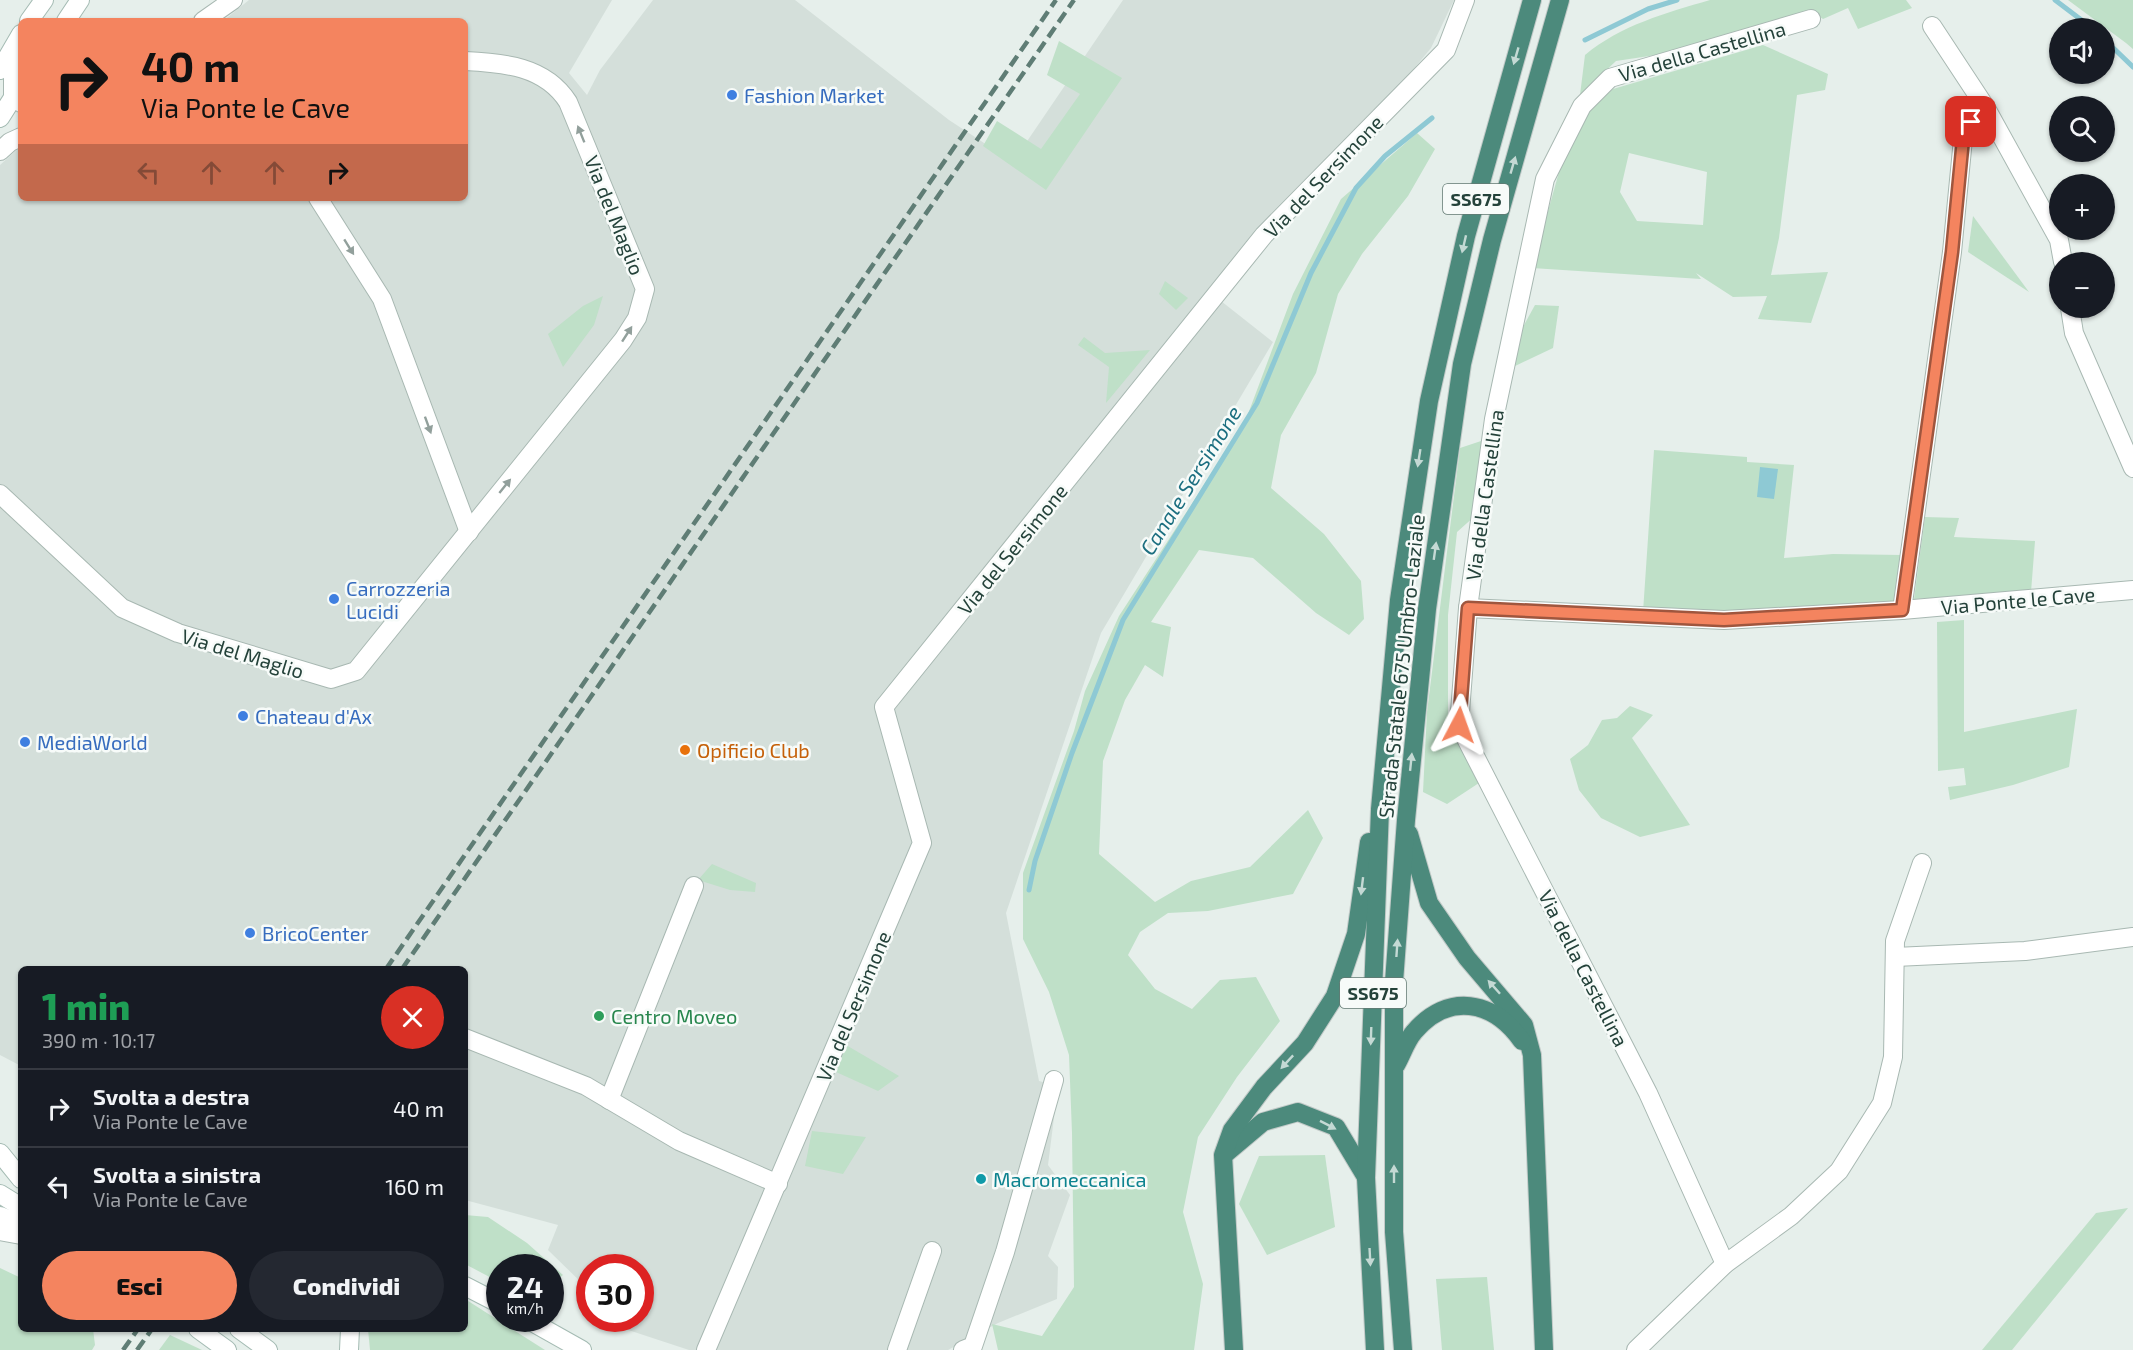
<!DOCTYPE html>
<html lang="it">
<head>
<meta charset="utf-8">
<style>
  body { margin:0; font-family:"Exo 2",sans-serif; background:#242831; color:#f1f3f6; height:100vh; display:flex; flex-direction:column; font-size:22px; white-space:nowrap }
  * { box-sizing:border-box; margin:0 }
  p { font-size:20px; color:#9ea1a6 }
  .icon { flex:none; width:33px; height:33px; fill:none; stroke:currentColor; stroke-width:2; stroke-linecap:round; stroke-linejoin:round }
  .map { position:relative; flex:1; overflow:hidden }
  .side { position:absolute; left:18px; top:966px; width:450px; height:366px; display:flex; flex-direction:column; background:#171b24; border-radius:9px; box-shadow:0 2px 4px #0004 }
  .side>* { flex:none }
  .top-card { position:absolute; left:18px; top:18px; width:450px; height:183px; border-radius:9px; box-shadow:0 2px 4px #0004; background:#f4845f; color:#111; overflow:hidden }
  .fabs { position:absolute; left:2049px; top:18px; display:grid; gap:12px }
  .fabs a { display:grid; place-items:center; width:66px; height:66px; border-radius:50%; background:#171b24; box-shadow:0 2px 4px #0004; font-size:30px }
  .speed { position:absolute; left:486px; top:1254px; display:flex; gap:12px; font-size:30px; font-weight:700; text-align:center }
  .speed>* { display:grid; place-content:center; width:78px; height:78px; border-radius:50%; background:#171b24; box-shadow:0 2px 4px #0004; line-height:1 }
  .speed small { font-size:15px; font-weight:400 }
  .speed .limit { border:9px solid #d22; background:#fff; color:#111 }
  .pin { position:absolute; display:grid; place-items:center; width:51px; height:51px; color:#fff; margin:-26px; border-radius:12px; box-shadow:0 3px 9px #0006 }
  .me { position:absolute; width:66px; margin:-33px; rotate:4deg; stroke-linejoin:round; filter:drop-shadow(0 0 4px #0008) }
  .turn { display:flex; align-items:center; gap:21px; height:126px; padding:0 24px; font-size:27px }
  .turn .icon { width:78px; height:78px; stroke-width:2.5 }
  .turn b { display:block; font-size:42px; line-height:51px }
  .lanes { display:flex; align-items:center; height:57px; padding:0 24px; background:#0003; justify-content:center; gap:30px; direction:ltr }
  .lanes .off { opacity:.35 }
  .round { display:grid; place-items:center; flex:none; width:63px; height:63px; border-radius:32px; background:#242831 }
  .overview { display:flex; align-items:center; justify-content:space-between; height:102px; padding:0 24px }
  h1 { font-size:36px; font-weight:800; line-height:45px; color:#1e9e55 }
  .button { display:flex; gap:12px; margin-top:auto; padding:12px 24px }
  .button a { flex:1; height:69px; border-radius:36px; background:#f4845f; color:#111; font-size:24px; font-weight:800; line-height:69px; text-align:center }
  .button a+a { background:#242831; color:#f1f3f6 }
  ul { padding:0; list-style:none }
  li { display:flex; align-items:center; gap:18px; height:78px; padding:0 24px; border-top:2px solid #363941 }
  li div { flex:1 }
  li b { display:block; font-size:22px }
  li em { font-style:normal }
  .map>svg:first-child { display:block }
  .built { fill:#d4dfda }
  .green { fill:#bfe0c8; fill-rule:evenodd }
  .water { fill:#8ec9d4 }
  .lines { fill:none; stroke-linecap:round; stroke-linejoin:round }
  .stream { stroke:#8ec9d4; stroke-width:5 }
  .minor-casing { stroke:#a8b8b2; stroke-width:20 }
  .secondary-casing { stroke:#a4bbb3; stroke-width:20 }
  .trunk-casing { stroke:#c2cac8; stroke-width:20 }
  .minor { stroke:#fff; stroke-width:18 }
  .secondary { stroke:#fff; stroke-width:18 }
  .trunk { stroke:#4c8a7c; stroke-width:18 }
  .rail { stroke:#5f7d75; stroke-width:4.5; stroke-dasharray:12 6; stroke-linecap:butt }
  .oneway { fill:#c4d9d4 }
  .oneway2 { fill:#92a09c }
  .route-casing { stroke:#9f563e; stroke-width:15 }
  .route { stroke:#f4845f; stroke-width:10 }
  .shop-dot { fill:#3f7fe0; stroke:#f7fbf9; stroke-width:2 }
  .food-dot { fill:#e8710a; stroke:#f7fbf9; stroke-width:2 }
  .leisure-dot { fill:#2e9e5b; stroke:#f7fbf9; stroke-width:2 }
  .culture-dot { fill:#0f9aa8; stroke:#f7fbf9; stroke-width:2 }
  .labels { text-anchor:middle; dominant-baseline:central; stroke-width:5; stroke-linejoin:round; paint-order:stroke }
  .shield { fill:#f7fbf9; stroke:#637a73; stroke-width:1.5 }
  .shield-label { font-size:18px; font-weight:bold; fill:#24423a }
  .street-label { font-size:20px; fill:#24423a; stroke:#f7fbf9 }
  .shop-label { font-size:20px; fill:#366cbe; stroke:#f7fbf9; text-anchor:start }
  .food-label { font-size:20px; fill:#c56008; stroke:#f7fbf9; text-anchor:start }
  .leisure-label { font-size:20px; fill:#27864d; stroke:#f7fbf9; text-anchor:start }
  .culture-label { font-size:20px; fill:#0d838f; stroke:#f7fbf9; text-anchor:start }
  .water-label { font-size:21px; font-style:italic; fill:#1c6f80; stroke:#f7fbf9 }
</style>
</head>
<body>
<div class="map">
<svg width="2133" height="1350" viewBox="0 0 2133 1350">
  <rect width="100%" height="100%" fill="#e6efeb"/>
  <!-- built -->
  <path class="built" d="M 249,0 L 612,0 L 569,73 L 587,95 L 600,70 L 653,0 L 795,0 L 949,120 L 1013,162 L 1123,0 L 1454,0 L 1431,48 L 1221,301 L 1273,342 L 1101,633 L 1006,913 L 1039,1081 L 1058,1086 L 1048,1165 L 1070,1195 L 1048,1256 L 1058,1267 L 1057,1299 L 998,1323 L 948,1350 L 689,1350 L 610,1324 L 608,1319 L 640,1318 L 640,1268 L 590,1268 L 589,1290 L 548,1250 L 558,1225 L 465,1200 L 465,969 L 21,969 L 21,1066 L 0,1055 L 0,165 L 21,146 L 21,198 L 465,198 L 465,21 L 223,21 Z"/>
  <!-- green -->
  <g class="green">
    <path d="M 1710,0 L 1906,0 L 1912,8 L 1858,29 L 1848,8 L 1823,19 L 1811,11 L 1656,55 L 1616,61 L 1580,95 L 1585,55 C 1621,25 1666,13 1710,0 Z"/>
    <path d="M 2068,0 L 2133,0 L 2133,49 L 2126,43 Z"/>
    <path d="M 1059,41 L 1122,78 L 1046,190 L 983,146 L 997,121 L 1041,149 L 1080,94 L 1047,75 Z"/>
    <path d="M 1763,45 L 1828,74 L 1825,90 L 1797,95 L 1779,238 L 1771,275 L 1828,272 L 1811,323 L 1758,319 L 1767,296 L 1733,297 L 1696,273 L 1701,279 L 1532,268 L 1559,172 L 1588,110 L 1613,89 ZM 1629,153 L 1707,172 L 1703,225 L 1637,221 L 1620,192 Z"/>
    <path d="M 1417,133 L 1435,149 L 1408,196 L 1362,254 L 1338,294 L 1316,373 L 1281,435 L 1271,488 L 1324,534 L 1361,581 L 1364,619 L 1349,635 L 1316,613 L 1253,558 L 1199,550 L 1151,622 L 1171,627 L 1163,677 L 1145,665 L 1125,700 L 1103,761 L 1099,854 L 1155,902 L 1191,881 L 1250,867 L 1308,810 L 1323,838 L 1293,894 L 1208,911 L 1168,913 L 1140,932 L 1128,955 L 1155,989 L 1192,1009 L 1220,980 L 1256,977 L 1280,1021 L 1237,1077 L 1198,1137 L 1183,1212 L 1203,1284 L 1194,1350 L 998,1350 L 992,1324 L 1042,1336 L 1074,1287 L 1072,1133 L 1069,1055 L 1049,992 L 1023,939 L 1023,873 L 1074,731 L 1085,691 L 1119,616 L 1245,422 L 1293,294 L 1341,199 Z"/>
    <path d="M 1973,216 L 2029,292 L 1968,252 Z"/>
    <path d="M 1165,281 L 1188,298 L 1176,310 L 1159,294 Z"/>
    <path d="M 603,296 L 594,325 L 563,367 L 548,334 L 583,306 Z"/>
    <path d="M 1535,305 L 1559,306 L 1553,348 L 1513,367 L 1512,347 Z"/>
    <path d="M 1084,337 L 1105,353 L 1150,350 L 1106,403 L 1109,367 L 1078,345 Z"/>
    <path d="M 1487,439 L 1476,515 L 1457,532 L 1448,615 L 1448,714 L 1485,779 L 1447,804 L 1423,792 L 1427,712 L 1460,448 Z"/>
    <path d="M 1654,450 L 1747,457 L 1747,462 L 1794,465 L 1784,558 L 1833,554 L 1903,555 L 1896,606 L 1728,613 L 1643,612 Z"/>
    <path d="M 1925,517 L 1959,518 L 1954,537 L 2035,541 L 2031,592 L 1914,599 Z"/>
    <path d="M 1964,620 L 1964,732 L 2077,709 L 2069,767 L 2013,785 L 1950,800 L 1948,787 L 1966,785 L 1964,768 L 1938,771 L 1937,622 Z"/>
    <path d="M 1630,706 L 1653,715 L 1632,738 L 1690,825 L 1640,837 L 1601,818 L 1579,790 L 1570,759 L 1588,745 L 1602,720 L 1617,718 Z"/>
    <path d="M 712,864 L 756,883 L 755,892 L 730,890 L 698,880 Z"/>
    <path d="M 846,1045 L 899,1076 L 878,1091 L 836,1072 Z"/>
    <path d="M 812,1131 L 866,1137 L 843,1174 L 805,1166 Z"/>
    <path d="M 1325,1155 L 1335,1227 L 1267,1255 L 1239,1204 L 1259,1156 Z"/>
    <path d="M 2128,1208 L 2012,1350 L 1982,1350 L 2096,1213 Z"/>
    <path d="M 465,1215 L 488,1217 L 527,1243 L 563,1275 L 551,1284 L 550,1268 L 500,1268 L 499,1282 L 465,1264 Z"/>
    <path d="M 0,1268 L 21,1278 L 21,1329 L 93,1329 L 95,1345 L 92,1350 L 0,1350 Z"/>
    <path d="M 1487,1277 L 1494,1350 L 1442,1350 L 1436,1279 Z"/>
    <path d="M 465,1299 L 545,1350 L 370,1350 L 368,1329 L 465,1329 Z"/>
    <path d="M 170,1335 L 202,1350 L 159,1350 Z"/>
  </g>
  <!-- water -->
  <path class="water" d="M 1760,467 L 1778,469 L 1774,499 L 1757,497 Z"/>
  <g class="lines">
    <!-- stream -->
    <g class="stream">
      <path d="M 2055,0 L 2092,28"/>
      <path d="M 2104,39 L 2133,67"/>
      <path d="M 1585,40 L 1648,9 L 1677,0"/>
      <path d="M 1029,890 L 1035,861 L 1072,753 L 1123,620 L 1257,403 L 1311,273 L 1356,188 L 1385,156 L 1432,118"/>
    </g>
    <defs>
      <g id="minor">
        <path d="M 203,21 L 233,0"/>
        <path d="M 1932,26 L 1986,108 L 2059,240 L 2063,262"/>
        <path d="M 21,46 L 13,77 L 13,96 L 21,103"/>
        <path d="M 0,151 L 10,142 L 21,137"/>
        <path d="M 318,198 L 382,299 L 469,532"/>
        <path d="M 2070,308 L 2074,333 L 2133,468"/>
        <path d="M 0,494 L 122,608 L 178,633 L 331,679 L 356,671 L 623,340 L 637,318 L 645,289 L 568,102 C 545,66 504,63 465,61"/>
        <path d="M 1468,608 L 1724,620 L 1902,610 L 2133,590"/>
        <path d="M 1902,610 L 1952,252 L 1963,139 L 1971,122 L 1986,108"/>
        <path d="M 1895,957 L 2025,951 L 2133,937"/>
        <path d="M 465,1038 L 586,1086 L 679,1141 L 778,1184"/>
        <path d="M 609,1100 L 694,886"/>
        <path d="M 0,1231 L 21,1235"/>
        <path d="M 1725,1264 L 1648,1093 L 1459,725 L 1468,608 L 1494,419 L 1545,179 L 1582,106 L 1610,78 L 1811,19"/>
        <path d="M 706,1350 L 922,843 L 884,707 L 1264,235 L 1446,50 L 1465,0"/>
        <path d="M 897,1350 L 932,1251"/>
        <path d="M 963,1350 L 973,1346 L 1005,1252 L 1054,1080"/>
        <path d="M 1636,1350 L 1725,1264 L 1791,1216 L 1839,1171 L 1882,1103 L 1893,1057 L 1895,941 L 1922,863"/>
      </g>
      <g id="secondary">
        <path d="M 29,21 L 44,0"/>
        <path d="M 66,21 L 80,0"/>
        <path d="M 0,70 L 21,34"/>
        <path d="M 0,118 L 21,85"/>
        <path d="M 0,1153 L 21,1179"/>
        <path d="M 0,1194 L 21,1207"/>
        <path d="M 0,1216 L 21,1224"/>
        <path d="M 465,1286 L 500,1304"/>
        <path d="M 525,1318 L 582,1350"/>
        <path d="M 198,1329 L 227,1350"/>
        <path d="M 239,1329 L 268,1350"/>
        <path d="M 349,1350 L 350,1329"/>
      </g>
      <g id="trunk">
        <path d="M 1409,834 L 1429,903 L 1467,958 L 1524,1025 L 1532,1055 L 1544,1350"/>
        <path d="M 1396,1065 C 1402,1055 1406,1041 1414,1032 C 1448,992 1493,1000 1522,1041"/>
        <path d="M 1225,1154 L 1263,1122 L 1298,1112 L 1336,1127 L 1366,1177"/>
        <path d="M 1234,1350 L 1223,1155 L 1232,1130 L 1264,1087 L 1305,1043 L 1335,996 L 1356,934 L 1369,842"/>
        <path d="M 1375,1350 L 1366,1178 L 1380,809 L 1399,600 L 1429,401 L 1466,236 L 1532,0"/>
        <path d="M 1403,1350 L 1394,1232 L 1394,982 L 1406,820 L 1427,609 L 1462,364 L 1492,240 L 1560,0"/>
      </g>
    </defs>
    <!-- minor casing -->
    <use href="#minor" class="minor-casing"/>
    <!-- secondary casing -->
    <use href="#secondary" class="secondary-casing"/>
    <!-- trunk casing -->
    <use href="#trunk" class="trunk-casing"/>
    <!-- minor -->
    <use href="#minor" class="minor"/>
    <!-- secondary -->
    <use href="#secondary" class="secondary"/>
    <!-- trunk -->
    <use href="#trunk" class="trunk"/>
    <!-- rail -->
    <g class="rail">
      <path d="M 386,969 L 1056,0"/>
      <path d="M 402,969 L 1074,0"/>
      <path d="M 123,1350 L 138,1329"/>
      <path d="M 137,1350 L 152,1329"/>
    </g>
  </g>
  <!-- one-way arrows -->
  <defs><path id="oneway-solid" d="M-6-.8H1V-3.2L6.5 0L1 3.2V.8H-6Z" transform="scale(1.5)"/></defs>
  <g class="oneway">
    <use href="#oneway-solid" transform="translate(1516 56) rotate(106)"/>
    <use href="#oneway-solid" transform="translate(1513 165) rotate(-74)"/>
    <use href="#oneway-solid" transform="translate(1464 244) rotate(103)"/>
    <use href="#oneway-solid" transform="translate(1419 458) rotate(99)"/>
    <use href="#oneway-solid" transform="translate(1435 551) rotate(-82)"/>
    <use href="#oneway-solid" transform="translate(1411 762) rotate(-84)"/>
    <use href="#oneway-solid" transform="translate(1362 886) rotate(97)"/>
    <use href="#oneway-solid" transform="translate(1397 948) rotate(-86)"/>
    <use href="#oneway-solid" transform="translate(1494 987) rotate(-132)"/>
    <use href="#oneway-solid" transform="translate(1371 1036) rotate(92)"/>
    <use href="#oneway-solid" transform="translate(1287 1062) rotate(133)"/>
    <use href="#oneway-solid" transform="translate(1328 1125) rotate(27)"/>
    <use href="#oneway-solid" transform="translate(1394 1174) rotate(-90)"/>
    <use href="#oneway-solid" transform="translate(1370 1257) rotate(87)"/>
  </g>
  <g class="oneway2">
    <use href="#oneway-solid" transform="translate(581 134) rotate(-112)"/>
    <use href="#oneway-solid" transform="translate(349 247) rotate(58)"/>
    <use href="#oneway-solid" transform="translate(627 334) rotate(-57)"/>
    <use href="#oneway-solid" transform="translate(428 425) rotate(70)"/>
    <use href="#oneway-solid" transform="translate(505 486) rotate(-51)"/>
  </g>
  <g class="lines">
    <defs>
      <path id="route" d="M 1459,725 L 1468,608 L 1724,620 L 1902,610 L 1952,252 L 1963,139 L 1971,122"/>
    </defs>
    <!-- route casing -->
    <use href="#route" class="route-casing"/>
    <!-- route -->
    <use href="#route" class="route"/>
  </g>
  <!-- markers -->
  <g class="shop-dot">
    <circle cx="732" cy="95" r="6"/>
    <circle cx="334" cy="599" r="6"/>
    <circle cx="243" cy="716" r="6"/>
    <circle cx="25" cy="742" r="6"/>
    <circle cx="250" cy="933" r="6"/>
  </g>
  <circle class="food-dot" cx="685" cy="750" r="6"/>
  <circle class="leisure-dot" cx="599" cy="1016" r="6"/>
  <circle class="culture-dot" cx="981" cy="1179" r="6"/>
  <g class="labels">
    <!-- shield labels -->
    <g class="shield">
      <rect x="1443" y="184" width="66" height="30" rx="4.5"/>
      <rect x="1340" y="978" width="66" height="30" rx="4.5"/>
    </g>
    <g class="shield-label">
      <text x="1476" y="199">SS675</text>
      <text x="1373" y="993">SS675</text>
    </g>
    <!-- street labels -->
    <g class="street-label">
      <text transform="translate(1702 51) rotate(-16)">Via della Castellina</text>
      <text transform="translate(1323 176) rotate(-46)">Via del Sersimone</text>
      <text transform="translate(615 215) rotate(68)">Via del Maglio</text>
      <text transform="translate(1484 495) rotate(-82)">Via della Castellina</text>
      <text transform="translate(1012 549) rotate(-51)">Via del Sersimone</text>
      <text transform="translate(2018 600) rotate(-5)">Via Ponte le Cave</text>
      <text transform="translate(243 653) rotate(17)">Via del Maglio</text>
      <text transform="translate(1401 666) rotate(-84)">Strada Statale 675 Umbro-Laziale</text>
      <text transform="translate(1584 968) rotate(63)">Via della Castellina</text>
      <text transform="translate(853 1006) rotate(-67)">Via del Sersimone</text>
    </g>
    <!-- shop labels -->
    <g class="shop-label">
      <text x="744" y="95">Fashion Market</text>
      <text x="346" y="588">Carrozzeria<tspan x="346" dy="23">Lucidi</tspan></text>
      <text x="255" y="716">Chateau d'Ax</text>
      <text x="37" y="742">MediaWorld</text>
      <text x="262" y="933">BricoCenter</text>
    </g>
    <!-- food labels -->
    <g class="food-label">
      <text x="697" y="750">Opificio Club</text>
    </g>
    <!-- leisure labels -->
    <g class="leisure-label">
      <text x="611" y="1016">Centro Moveo</text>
    </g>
    <!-- culture labels -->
    <g class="culture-label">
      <text x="993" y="1179">Macromeccanica</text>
    </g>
    <!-- water labels -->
    <g class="water-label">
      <text transform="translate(1190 480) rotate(-58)">Canale Sersimone</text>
    </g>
  </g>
</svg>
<div class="fabs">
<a><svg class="icon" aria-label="sound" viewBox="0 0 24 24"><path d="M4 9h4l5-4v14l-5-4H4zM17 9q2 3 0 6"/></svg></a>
<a><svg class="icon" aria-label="search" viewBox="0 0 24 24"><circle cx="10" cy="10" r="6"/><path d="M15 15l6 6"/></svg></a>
<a>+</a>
<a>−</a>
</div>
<div class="speed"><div>24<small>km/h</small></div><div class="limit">30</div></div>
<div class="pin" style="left:1971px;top:122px;background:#d93025"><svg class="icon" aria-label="arrive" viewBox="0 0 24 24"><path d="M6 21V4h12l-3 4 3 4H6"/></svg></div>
<svg class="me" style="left:1459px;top:725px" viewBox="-20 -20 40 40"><path d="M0-17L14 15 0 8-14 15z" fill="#f4845f" stroke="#fff" stroke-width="4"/></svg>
<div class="top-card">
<div class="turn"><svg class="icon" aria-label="right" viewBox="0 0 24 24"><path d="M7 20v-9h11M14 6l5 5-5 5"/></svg><div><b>40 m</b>Via Ponte le Cave</div></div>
<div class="lanes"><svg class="icon off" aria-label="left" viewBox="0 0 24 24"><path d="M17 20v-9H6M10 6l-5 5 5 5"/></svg><svg class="icon off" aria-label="ahead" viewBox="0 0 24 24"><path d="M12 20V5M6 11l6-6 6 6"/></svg><svg class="icon off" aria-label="ahead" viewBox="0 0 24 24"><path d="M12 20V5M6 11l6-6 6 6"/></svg><svg class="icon" aria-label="right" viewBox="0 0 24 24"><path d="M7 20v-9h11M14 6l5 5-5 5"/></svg></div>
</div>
<section class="side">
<div class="overview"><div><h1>1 min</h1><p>390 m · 10:17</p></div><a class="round" style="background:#d93025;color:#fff"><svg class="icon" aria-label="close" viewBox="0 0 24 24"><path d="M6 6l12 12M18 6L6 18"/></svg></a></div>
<ul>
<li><svg class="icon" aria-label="right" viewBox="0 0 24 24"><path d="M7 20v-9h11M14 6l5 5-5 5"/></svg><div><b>Svolta a destra</b><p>Via Ponte le Cave</p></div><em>40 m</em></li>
<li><svg class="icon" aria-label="left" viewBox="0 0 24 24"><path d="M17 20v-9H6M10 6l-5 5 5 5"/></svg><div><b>Svolta a sinistra</b><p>Via Ponte le Cave</p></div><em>160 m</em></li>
</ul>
<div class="button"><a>Esci</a><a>Condividi</a></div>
</section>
</div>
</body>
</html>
